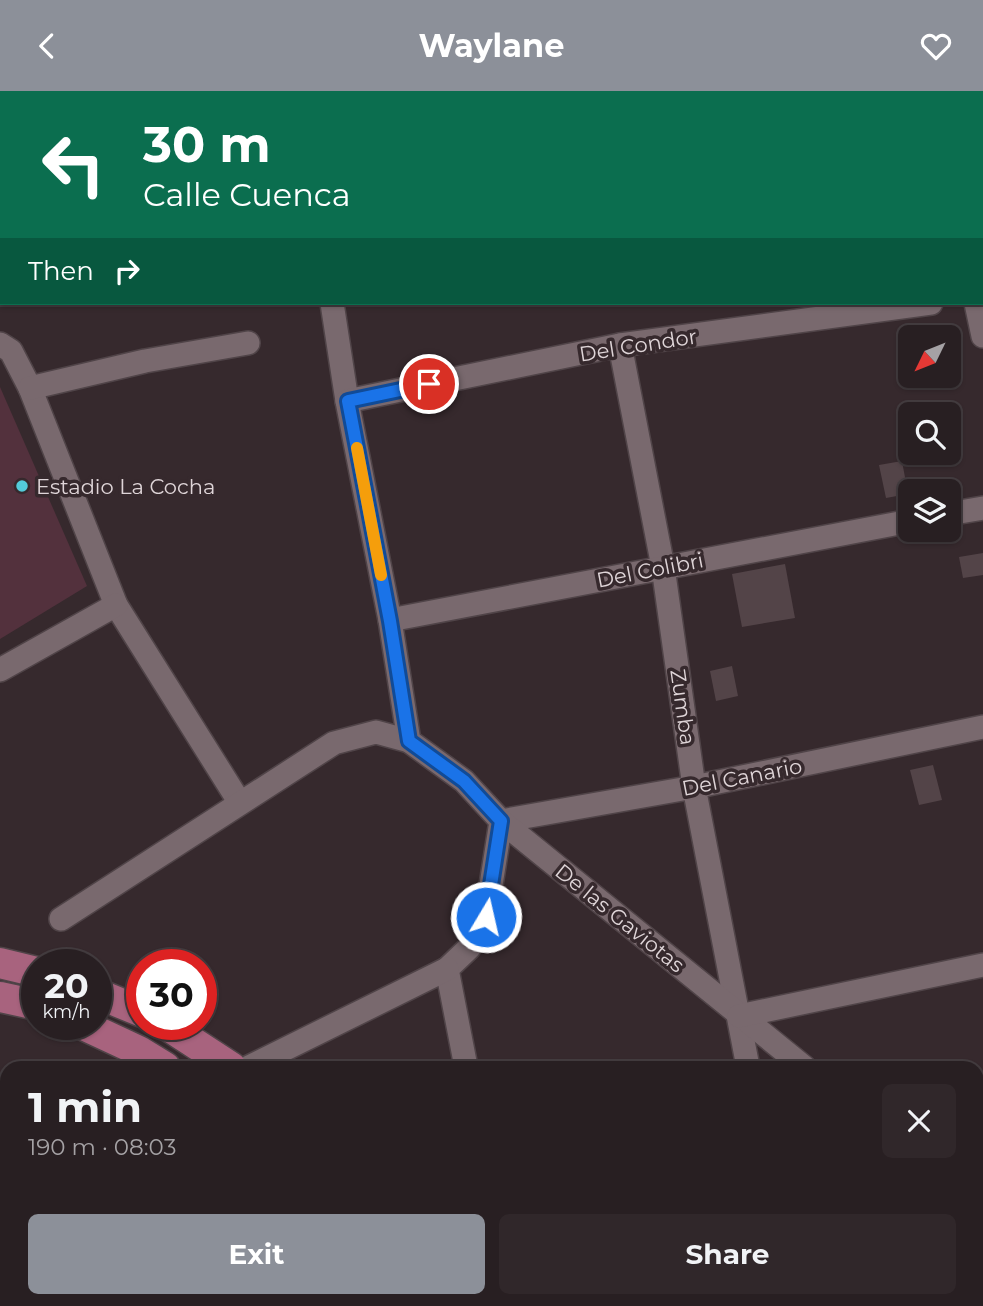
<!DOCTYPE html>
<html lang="en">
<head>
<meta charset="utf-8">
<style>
  body { margin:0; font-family:Montserrat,sans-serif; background:#30272a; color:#f1f3f6; height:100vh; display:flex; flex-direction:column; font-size:26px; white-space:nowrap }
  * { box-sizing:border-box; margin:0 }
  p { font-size:23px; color:#a5a2a5 }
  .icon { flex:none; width:38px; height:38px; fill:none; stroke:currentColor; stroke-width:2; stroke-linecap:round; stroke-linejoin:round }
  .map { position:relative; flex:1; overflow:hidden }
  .sheet { position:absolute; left:0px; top:970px; width:984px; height:247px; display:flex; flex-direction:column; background:#281f22; border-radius:21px 21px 0 0; box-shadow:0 2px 5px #0004,0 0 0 2px #443d40 }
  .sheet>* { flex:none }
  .banner { position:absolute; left:0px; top:0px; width:984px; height:214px; box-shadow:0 2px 5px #0004,0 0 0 2px #443d40; background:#0b6e4f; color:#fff; overflow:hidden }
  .needle { width:46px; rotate:227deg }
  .fabs { position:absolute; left:898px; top:234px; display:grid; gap:14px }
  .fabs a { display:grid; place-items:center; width:63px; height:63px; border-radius:10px; background:#281f22; box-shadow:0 2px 5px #0004,0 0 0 2px #443d40; font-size:35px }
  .speed { position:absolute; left:21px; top:858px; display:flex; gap:14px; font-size:35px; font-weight:700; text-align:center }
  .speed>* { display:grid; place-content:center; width:91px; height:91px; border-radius:50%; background:#281f22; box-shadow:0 2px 5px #0004,0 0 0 2px #443d40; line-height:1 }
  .speed small { font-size:18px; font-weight:400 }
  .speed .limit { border:10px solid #d22; background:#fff; color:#111 }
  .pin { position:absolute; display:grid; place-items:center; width:60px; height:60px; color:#fff; margin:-30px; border:4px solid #fff; border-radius:50%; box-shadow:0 2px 7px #0007 }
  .me { position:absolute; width:77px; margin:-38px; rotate:9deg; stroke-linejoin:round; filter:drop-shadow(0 0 5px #0008) }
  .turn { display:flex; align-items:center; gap:24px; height:147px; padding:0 28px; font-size:32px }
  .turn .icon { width:91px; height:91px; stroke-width:2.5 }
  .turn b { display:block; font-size:49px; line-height:60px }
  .then { display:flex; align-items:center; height:66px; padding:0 28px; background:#0003; gap:14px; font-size:26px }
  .round { display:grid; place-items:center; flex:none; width:74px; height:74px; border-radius:10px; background:#30272a }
  .overview { display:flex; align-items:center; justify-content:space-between; height:119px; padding:0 28px }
  h1 { font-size:42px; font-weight:700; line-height:52px }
  .action { display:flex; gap:14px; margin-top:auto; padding:14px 28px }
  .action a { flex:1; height:80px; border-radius:10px; background:#8c9099; color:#fff; font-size:28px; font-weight:700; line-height:80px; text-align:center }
  .action a+a { background:#30272a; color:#f1f3f6 }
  header { display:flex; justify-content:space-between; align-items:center; height:91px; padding:0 28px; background:#8c9099; color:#fff; font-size:32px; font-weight:700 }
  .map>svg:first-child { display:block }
  .green { fill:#53313d }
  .building { fill:#534448 }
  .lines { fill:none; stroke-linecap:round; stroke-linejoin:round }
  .minor-casing { stroke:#504448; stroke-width:26 }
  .major-casing { stroke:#504448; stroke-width:33 }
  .path { stroke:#908488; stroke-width:4.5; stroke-dasharray:5 3.5; stroke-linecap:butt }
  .minor { stroke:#79696e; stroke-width:23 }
  .major { stroke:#a8637e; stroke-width:30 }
  .route-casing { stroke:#114b97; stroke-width:18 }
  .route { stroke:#1a73e8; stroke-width:12 }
  .slow { stroke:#f59e0b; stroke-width:12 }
  .poi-dot { fill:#53cbda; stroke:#36292d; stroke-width:2.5 }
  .labels { text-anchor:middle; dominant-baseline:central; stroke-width:7; stroke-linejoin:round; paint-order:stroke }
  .street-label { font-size:21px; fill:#dfd5d8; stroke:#36292d }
  .poi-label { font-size:21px; fill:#dfd5d8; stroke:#36292d; text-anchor:start }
</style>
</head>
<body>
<header><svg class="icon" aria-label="back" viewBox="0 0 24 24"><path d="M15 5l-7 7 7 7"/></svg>Waylane<svg class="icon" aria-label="heart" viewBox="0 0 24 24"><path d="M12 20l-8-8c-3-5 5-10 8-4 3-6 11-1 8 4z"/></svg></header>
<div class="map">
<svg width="983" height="1215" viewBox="0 0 983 1215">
  <rect width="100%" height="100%" fill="#36292d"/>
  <!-- green -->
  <path class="green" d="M 0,296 L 87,495 L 0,548 Z"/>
  <!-- building -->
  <g class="building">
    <path d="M 902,370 L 908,403 L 886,407 L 879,374 Z"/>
    <path d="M 983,462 L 983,484 L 963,487 L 959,466 Z"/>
    <path d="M 785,473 L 795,527 L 742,536 L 732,483 Z"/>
    <path d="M 732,575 L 738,605 L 716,610 L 710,580 Z"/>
    <path d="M 933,674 L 942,709 L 919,714 L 910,679 Z"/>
  </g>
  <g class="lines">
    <defs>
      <g id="minor">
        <path d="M 296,0 L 297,2"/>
        <path d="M 574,0 L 574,2"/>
        <path d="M 940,0 L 941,2"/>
        <path d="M 20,2 L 25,0"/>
        <path d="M 787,2 L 797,0"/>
        <path d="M 0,9 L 2,8"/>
        <path d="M 0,163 L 2,162"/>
        <path d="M 332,212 L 347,310 L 390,529 L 409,650 L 464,690 L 501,730 L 486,826 L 469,857 L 447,878 L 466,976"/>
        <path d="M 976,212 L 983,245"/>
        <path d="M 0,253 L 11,260 L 30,297 L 116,514 L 240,712"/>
        <path d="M 620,254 L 663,476 L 694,696 L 748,976"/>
        <path d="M 30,297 L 145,270 L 248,252"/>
        <path d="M 347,310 L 620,254 L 931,212"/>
        <path d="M 948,423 L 983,417"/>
        <path d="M 390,529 L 910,430"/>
        <path d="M 0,579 L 116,514"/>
        <path d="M 501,730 L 694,696 L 983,636"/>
        <path d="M 501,730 L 804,976"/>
        <path d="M 61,828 L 334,652 L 376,641 L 409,650"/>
        <path d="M 739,925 L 983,874"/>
        <path d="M 249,976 L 447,878"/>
        <path d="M 976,1115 L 983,1120"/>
        <path d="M 512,1209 L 513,1215"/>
        <path d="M 788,1209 L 789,1215"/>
      </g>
      <g id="major">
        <path d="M 0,872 L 37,881"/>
        <path d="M 96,902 L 142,921"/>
        <path d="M 0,906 L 37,914"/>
        <path d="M 81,933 L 139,960 L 165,976"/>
        <path d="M 165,933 L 231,976"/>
        <path d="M 365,1209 L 369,1215"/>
        <path d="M 407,1209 L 410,1215"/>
      </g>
    </defs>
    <!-- minor casing -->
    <use href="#minor" class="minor-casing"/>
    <!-- major casing -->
    <use href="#major" class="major-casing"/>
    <!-- path -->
    <path class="path" d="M 0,1130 L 7,1126"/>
    <!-- minor -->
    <use href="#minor" class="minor"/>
    <!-- major -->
    <use href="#major" class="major"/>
  </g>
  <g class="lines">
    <defs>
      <path id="route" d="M 429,293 L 348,310 L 390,530 L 409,650 L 464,690 L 501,730 L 486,826"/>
    </defs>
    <!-- route casing -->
    <use href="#route" class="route-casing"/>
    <!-- route -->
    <use href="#route" class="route"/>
    <!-- slow -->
    <path class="slow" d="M 357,357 L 381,484"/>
  </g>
  <!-- markers -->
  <circle class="poi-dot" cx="22" cy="395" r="7"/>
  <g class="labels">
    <!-- street labels -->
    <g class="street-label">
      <text transform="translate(638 254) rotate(-9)">Del Condor</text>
      <text transform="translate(650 479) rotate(-11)">Del Colibri</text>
      <text transform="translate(683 616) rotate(82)">Zumba</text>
      <text transform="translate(742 686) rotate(-11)">Del Canario</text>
      <text transform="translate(620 827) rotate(39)">De las Gaviotas</text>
    </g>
    <!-- poi labels -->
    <g class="poi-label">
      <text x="36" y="395">Estadio La Cocha</text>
    </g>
  </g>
</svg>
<div class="fabs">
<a><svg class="needle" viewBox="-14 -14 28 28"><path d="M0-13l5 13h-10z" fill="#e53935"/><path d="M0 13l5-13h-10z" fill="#a5a2a5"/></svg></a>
<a><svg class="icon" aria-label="search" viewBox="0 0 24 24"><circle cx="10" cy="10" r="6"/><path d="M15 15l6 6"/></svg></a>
<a><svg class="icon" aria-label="layers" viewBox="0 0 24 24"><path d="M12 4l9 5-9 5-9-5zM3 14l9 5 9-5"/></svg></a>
</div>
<div class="speed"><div>20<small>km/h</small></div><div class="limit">30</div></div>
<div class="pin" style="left:429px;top:293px;background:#d93025"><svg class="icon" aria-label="arrive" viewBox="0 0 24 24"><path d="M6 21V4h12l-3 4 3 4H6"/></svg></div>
<svg class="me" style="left:486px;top:826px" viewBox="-20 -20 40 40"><circle r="17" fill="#1a73e8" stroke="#fff" stroke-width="3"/><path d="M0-11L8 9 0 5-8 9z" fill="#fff"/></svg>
<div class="banner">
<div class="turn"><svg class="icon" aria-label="left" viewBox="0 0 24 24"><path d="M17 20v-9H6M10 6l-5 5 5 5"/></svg><div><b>30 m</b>Calle Cuenca</div></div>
<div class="then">Then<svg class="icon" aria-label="right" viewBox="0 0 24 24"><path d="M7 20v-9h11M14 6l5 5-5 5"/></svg></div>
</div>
<section class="sheet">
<div class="overview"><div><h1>1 min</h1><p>190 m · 08:03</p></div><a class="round"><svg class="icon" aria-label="close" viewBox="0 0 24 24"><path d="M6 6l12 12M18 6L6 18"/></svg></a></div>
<div class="action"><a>Exit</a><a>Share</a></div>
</section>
</div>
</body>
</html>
